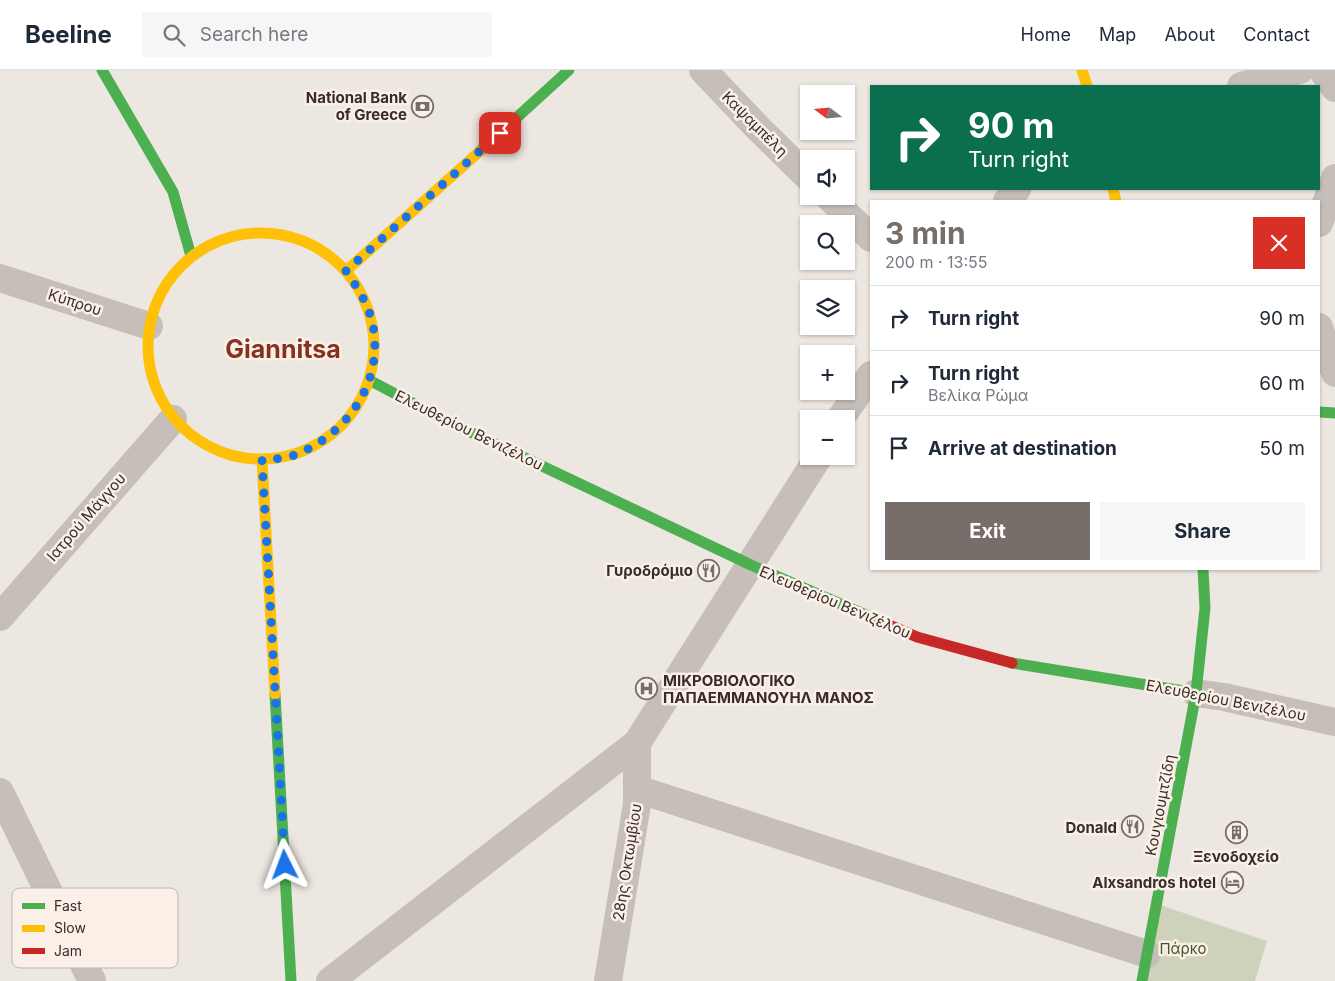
<!DOCTYPE html>
<html lang="en">
<head>
<meta charset="utf-8">
<style>
  body { margin:0; font-family:Inter,sans-serif; background:#f6f6f7; color:#1f2937; height:100vh; display:flex; flex-direction:column; font-size:19px; white-space:nowrap }
  * { box-sizing:border-box; margin:0 }
  p { font-size:16px; color:#747a83 }
  .icon { flex:none; width:28px; height:28px; fill:none; stroke:currentColor; stroke-width:2; stroke-linecap:round; stroke-linejoin:round }
  .map { position:relative; flex:1; overflow:hidden }
  .drawer { position:absolute; left:870px; top:130px; width:450px; height:370px; display:flex; flex-direction:column; background:#fff; border-radius:0px; box-shadow:0 1px 4px #0004 }
  .drawer>* { flex:none }
  .banner { position:absolute; left:870px; top:15px; width:450px; height:105px; border-radius:0px; box-shadow:0 1px 4px #0004; background:#0b6e4f; color:#fff; overflow:hidden }
  .needle { width:32px; rotate:286deg }
  .fabs { position:absolute; left:800px; top:15px; display:grid; gap:10px }
  .fabs a { display:grid; place-items:center; width:55px; height:55px; border-radius:0px; background:#fff; box-shadow:0 1px 4px #0004; font-size:25px }
  .pin { position:absolute; display:grid; place-items:center; width:42px; height:42px; color:#fff; margin:-21px; border-radius:10px; box-shadow:0 2px 8px #0006 }
  .me { position:absolute; width:55px; margin:-28px; rotate:357deg; stroke-linejoin:round; filter:drop-shadow(0 0 4px #0008) }
  .turn { display:flex; align-items:center; gap:18px; height:105px; padding:0 15px; font-size:22px }
  .turn .icon { width:65px; height:65px; stroke-width:2.5 }
  .turn b { display:block; font-size:35px; line-height:42px }
  .round { display:grid; place-items:center; flex:none; width:52px; height:52px; border-radius:0px; background:#f6f6f7 }
  .summary { display:flex; align-items:center; justify-content:space-between; height:85px; padding:0 15px }
  h1 { font-size:30px; font-weight:700; line-height:38px; color:#776d69 }
  .action { display:flex; gap:10px; margin-top:auto; padding:10px 15px }
  .action a { flex:1; height:58px; border-radius:0px; background:#776d69; color:#fff; font-size:20px; font-weight:700; line-height:58px; text-align:center }
  .action a+a { background:#f6f6f7; color:#1f2937 }
  ul { padding:0; list-style:none }
  li { display:flex; align-items:center; gap:15px; height:65px; padding:0 15px; border-top:1px solid #e0e1e3 }
  li div { flex:1 }
  li b { display:block; font-size:19px }
  li em { font-style:normal }
  header { display:flex; align-items:center; gap:30px; box-sizing:border-box; height:70px; padding:0 25px; background:#fff; border-bottom:1px solid #e0e1e3 }
  header strong { font-size:24px }
  nav { display:flex; gap:28px; margin-inline-start:auto; font-size:18px }
  .search { width:350px; height:45px; background:#f6f6f7; display:flex; align-items:center; gap:12px; box-sizing:border-box; padding:0 18px; border-radius:0px; color:#747a83; font-size:19px }
  .map>svg:first-child { display:block }
  .green { fill:#cfd2ba }
  .lines { fill:none; stroke-linecap:round; stroke-linejoin:round }
  .street { stroke:#c6beb9; stroke-width:28 }
  .fast { stroke:#4caf50; stroke-width:11 }
  .slow { stroke:#ffc107; stroke-width:11 }
  .jam { stroke:#c62828; stroke-width:11 }
  .route { stroke:#1a73e8; stroke-width:9; stroke-dasharray:0 16.2 }
  .labels { text-anchor:middle; dominant-baseline:central; stroke-width:5; stroke-linejoin:round; paint-order:stroke }
  .poi-label { font-size:15px; font-weight:bold; fill:#372c28; stroke:#faf0e8; text-anchor:end }
  .street-label { font-size:15px; fill:#372c28; stroke:#faf0e8 }
  .park-label { font-size:15px; fill:#49552b; stroke:#faf0e8 }
  .town-label { font-size:25px; font-weight:bold; fill:#863220; stroke:#faf0e8 }
  .key { fill:#faf0e8; stroke:#c0b5ae; stroke-width:1 }
  .key-label { font-size:14px; fill:#372c28 }
</style>
</head>
<body>
<header>
<strong>Beeline</strong>
<div class="search"><svg class="icon" aria-label="search" viewBox="0 0 24 24"><circle cx="10" cy="10" r="6"/><path d="M15 15l6 6"/></svg>Search here</div>
<nav><a>Home</a><a>Map</a><a>About</a><a>Contact</a></nav>
</header>
<div class="map">
<svg width="1335" height="911" viewBox="0 0 1335 911">
  <rect width="100%" height="100%" fill="#ede7e1"/>
  <!-- green -->
  <path class="green" d="M 1160,835 L 1267,871 L 1255,911 L 1139,911 Z"/>
  <g class="lines">
    <!-- street -->
    <g class="street">
      <path d="M 703,0 L 758,58 L 809,108"/>
      <path d="M 1322,0 L 1335,18"/>
      <path d="M 1241,16 L 1300,0"/>
      <path d="M 828,126 L 871,168"/>
      <path d="M 1007,131 L 1017,119"/>
      <path d="M 1319,153 L 1335,108"/>
      <path d="M 0,208 L 149,256"/>
      <path d="M 1319,257 L 1335,303"/>
      <path d="M 840,349 L 871,305"/>
      <path d="M 0,547 L 173,349"/>
      <path d="M 1196,623 L 1224,627 L 1335,652"/>
      <path d="M 637,719 L 1147,884"/>
      <path d="M 0,722 L 92,911"/>
      <path d="M 330,911 L 637,673 L 819,386"/>
      <path d="M 608,911 L 637,734 L 637,673"/>
    </g>
    <!-- fast -->
    <g class="fast">
      <path d="M 102,0 L 173,122 L 191,186"/>
      <path d="M 480,81 L 569,0"/>
      <path d="M 369,310 L 443,349 L 751,495 L 873,548"/>
      <path d="M 1319,342 L 1335,343"/>
      <path d="M 1012,593 L 1196,623"/>
      <path d="M 275,624 L 291,911"/>
      <path d="M 1142,911 L 1196,623 L 1205,538 L 1203,499"/>
    </g>
    <!-- slow -->
    <g class="slow">
      <path d="M 1082,0 L 1087,16"/>
      <path d="M 1113,119 L 1116,131"/>
      <circle cx="261" cy="276" r="113"/>
      <path d="M 346,201 L 480,81"/>
      <path d="M 262,390 L 275,624"/>
    </g>
    <!-- jam -->
    <path class="jam" d="M 873,548 L 917,567 L 1012,593"/>
  </g>
  <g class="lines">
    <!-- route -->
    <path class="route" d="M 285,795 L 262,390 C 271,389 282,389 292,386 C 347,366 386,311 372,251 C 367,232 357,217 346,201 L 500,63"/>
  </g>
  <!-- icons -->
  <defs>
    <symbol id="bank-ring" viewBox="-11 -11 22 22"><circle r="9.5" fill="#faf0e8" stroke="#776d69" stroke-width="1.5"/><path d="M-6-4H6V4H-6ZM0-2.3a2.3 2.3 0 1 0 0 4.6a2.3 2.3 0 1 0 0-4.6Z" fill="#776d69"/></symbol>
    <symbol id="restaurant-ring" viewBox="-11 -11 22 22"><circle r="9.5" fill="#faf0e8" stroke="#776d69" stroke-width="1.5"/><path d="M-5-6h1v4h1v-4h1v4h1v-4h1v5L-1.5 .5V6h-2V.5L-5-1ZM5-6V6H3V1.5H1.5Q1.5-4 5-6Z" fill="#776d69"/></symbol>
    <symbol id="hospital-ring" viewBox="-11 -11 22 22"><circle r="9.5" fill="#faf0e8" stroke="#776d69" stroke-width="1.5"/><path d="M-5-5h3v3.5h4V-5h3V5h-3V1.5h-4V5h-3Z" fill="#776d69"/></symbol>
    <symbol id="building-ring" viewBox="-11 -11 22 22"><circle r="9.5" fill="#faf0e8" stroke="#776d69" stroke-width="1.5"/><path d="M-4-6H4V6H1V3H-1V6H-4ZM-2.5-4.3h1.7v1.8h-1.7ZM.8-4.3h1.7v1.8H.8ZM-2.5-1h1.7V.8h-1.7ZM.8-1h1.7V.8H.8Z" fill="#776d69"/></symbol>
    <symbol id="hotel-ring" viewBox="-11 -11 22 22"><circle r="9.5" fill="#faf0e8" stroke="#776d69" stroke-width="1.5"/><path d="M-6-4.5h1.5V1H6V5H4.5V3h-9V5H-6ZM-4 0a1.8 1.8 0 1 1 3.6 0ZM.5 0V-2.5h3Q6-2.5 6 0Z" fill="#776d69"/></symbol>
  </defs>
  <g fill-rule="evenodd">
    <use href="#bank-ring" x="410" y="24" width="25" height="25"/>
    <use href="#restaurant-ring" x="696" y="488" width="25" height="25"/>
    <use href="#hospital-ring" x="634" y="606" width="25" height="25"/>
    <use href="#restaurant-ring" x="1120" y="744" width="25" height="25"/>
    <use href="#building-ring" x="1224" y="750" width="25" height="25"/>
    <use href="#hotel-ring" x="1220" y="800" width="25" height="25"/>
  </g>
  <g class="labels">
    <!-- poi labels -->
    <g class="poi-label">
      <text x="407" y="27">National Bank<tspan x="407" dy="17">of Greece</tspan></text>
      <text x="693" y="500">Γυροδρόμιο</text>
      <text x="663" y="610" text-anchor="start">ΜΙΚΡΟΒΙΟΛΟΓΙΚΟ<tspan x="663" dy="17">ΠΑΠΑΕΜΜΑΝΟΥΗΛ ΜΑΝΟΣ</tspan></text>
      <text x="1117" y="757">Donald</text>
      <text x="1236" y="786" text-anchor="middle">Ξενοδοχείο</text>
      <text x="1216" y="812">Alxsandros hotel</text>
    </g>
    <!-- street labels -->
    <g class="street-label">
      <text transform="translate(755 54) rotate(45)">Καψαμπέλη</text>
      <text transform="translate(75 232) rotate(18)">Κύπρου</text>
      <text transform="translate(469 360) rotate(26)">Ελευθερίου Βενιζέλου</text>
      <text transform="translate(86 447) rotate(-49)">Ιατρού Μάγγου</text>
      <text transform="translate(835 532) rotate(23)">Ελευθερίου Βενιζέλου</text>
      <text transform="translate(1226 630) rotate(11)">Ελευθερίου Βενιζέλου</text>
      <text transform="translate(1160 735) rotate(-79)">Κουγιουμτζίδη</text>
      <text transform="translate(627 792) rotate(-81)">28ης Οκτωμβίου</text>
    </g>
    <!-- park labels -->
    <g class="park-label">
      <text x="1183" y="878">Πάρκο</text>
    </g>
    <!-- town labels -->
    <g class="town-label">
      <text x="283" y="279">Giannitsa</text>
    </g>
  </g>
  <!-- legend -->
  <rect x="12" y="818" width="166" height="80" rx="8" class="key"/>
  <rect x="22" y="833" width="23" height="6" fill="#4caf50"/>
  <rect x="22" y="855" width="23" height="7" fill="#ffc107"/>
  <rect x="22" y="878" width="23" height="6" fill="#c62828"/>
  <g class="key-label">
    <text x="54" y="841">Fast</text>
    <text x="54" y="863">Slow</text>
    <text x="54" y="886">Jam</text>
  </g>
</svg>
<div class="fabs">
<a><svg class="needle" viewBox="-14 -14 28 28"><path d="M0-13l5 13h-10z" fill="#e53935"/><path d="M0 13l5-13h-10z" fill="#747a83"/></svg></a>
<a><svg class="icon" aria-label="sound" viewBox="0 0 24 24"><path d="M4 9h4l5-4v14l-5-4H4zM17 9q2 3 0 6"/></svg></a>
<a><svg class="icon" aria-label="search" viewBox="0 0 24 24"><circle cx="10" cy="10" r="6"/><path d="M15 15l6 6"/></svg></a>
<a><svg class="icon" aria-label="layers" viewBox="0 0 24 24"><path d="M12 4l9 5-9 5-9-5zM3 14l9 5 9-5"/></svg></a>
<a>+</a>
<a>−</a>
</div>
<div class="pin" style="left:500px;top:63px;background:#d93025"><svg class="icon" aria-label="arrive" viewBox="0 0 24 24"><path d="M6 21V4h12l-3 4 3 4H6"/></svg></div>
<svg class="me" style="left:285px;top:795px" viewBox="-20 -20 40 40"><path d="M0-17L14 15 0 8-14 15z" fill="#1a73e8" stroke="#fff" stroke-width="4"/></svg>
<div class="banner">
<div class="turn"><svg class="icon" aria-label="right" viewBox="0 0 24 24"><path d="M7 20v-9h11M14 6l5 5-5 5"/></svg><div><b>90 m</b>Turn right</div></div>
</div>
<section class="drawer">
<div class="summary"><div><h1>3 min</h1><p>200 m · 13:55</p></div><a class="round" style="background:#d93025;color:#fff"><svg class="icon" aria-label="close" viewBox="0 0 24 24"><path d="M6 6l12 12M18 6L6 18"/></svg></a></div>
<ul>
<li><svg class="icon" aria-label="right" viewBox="0 0 24 24"><path d="M7 20v-9h11M14 6l5 5-5 5"/></svg><div><b>Turn right</b></div><em>90 m</em></li>
<li><svg class="icon" aria-label="right" viewBox="0 0 24 24"><path d="M7 20v-9h11M14 6l5 5-5 5"/></svg><div><b>Turn right</b><p>Βελίκα Ρώμα</p></div><em>60 m</em></li>
<li><svg class="icon" aria-label="arrive" viewBox="0 0 24 24"><path d="M6 21V4h12l-3 4 3 4H6"/></svg><div><b>Arrive at destination</b></div><em>50 m</em></li>
</ul>
<div class="action"><a>Exit</a><a>Share</a></div>
</section>
</div>
</body>
</html>
